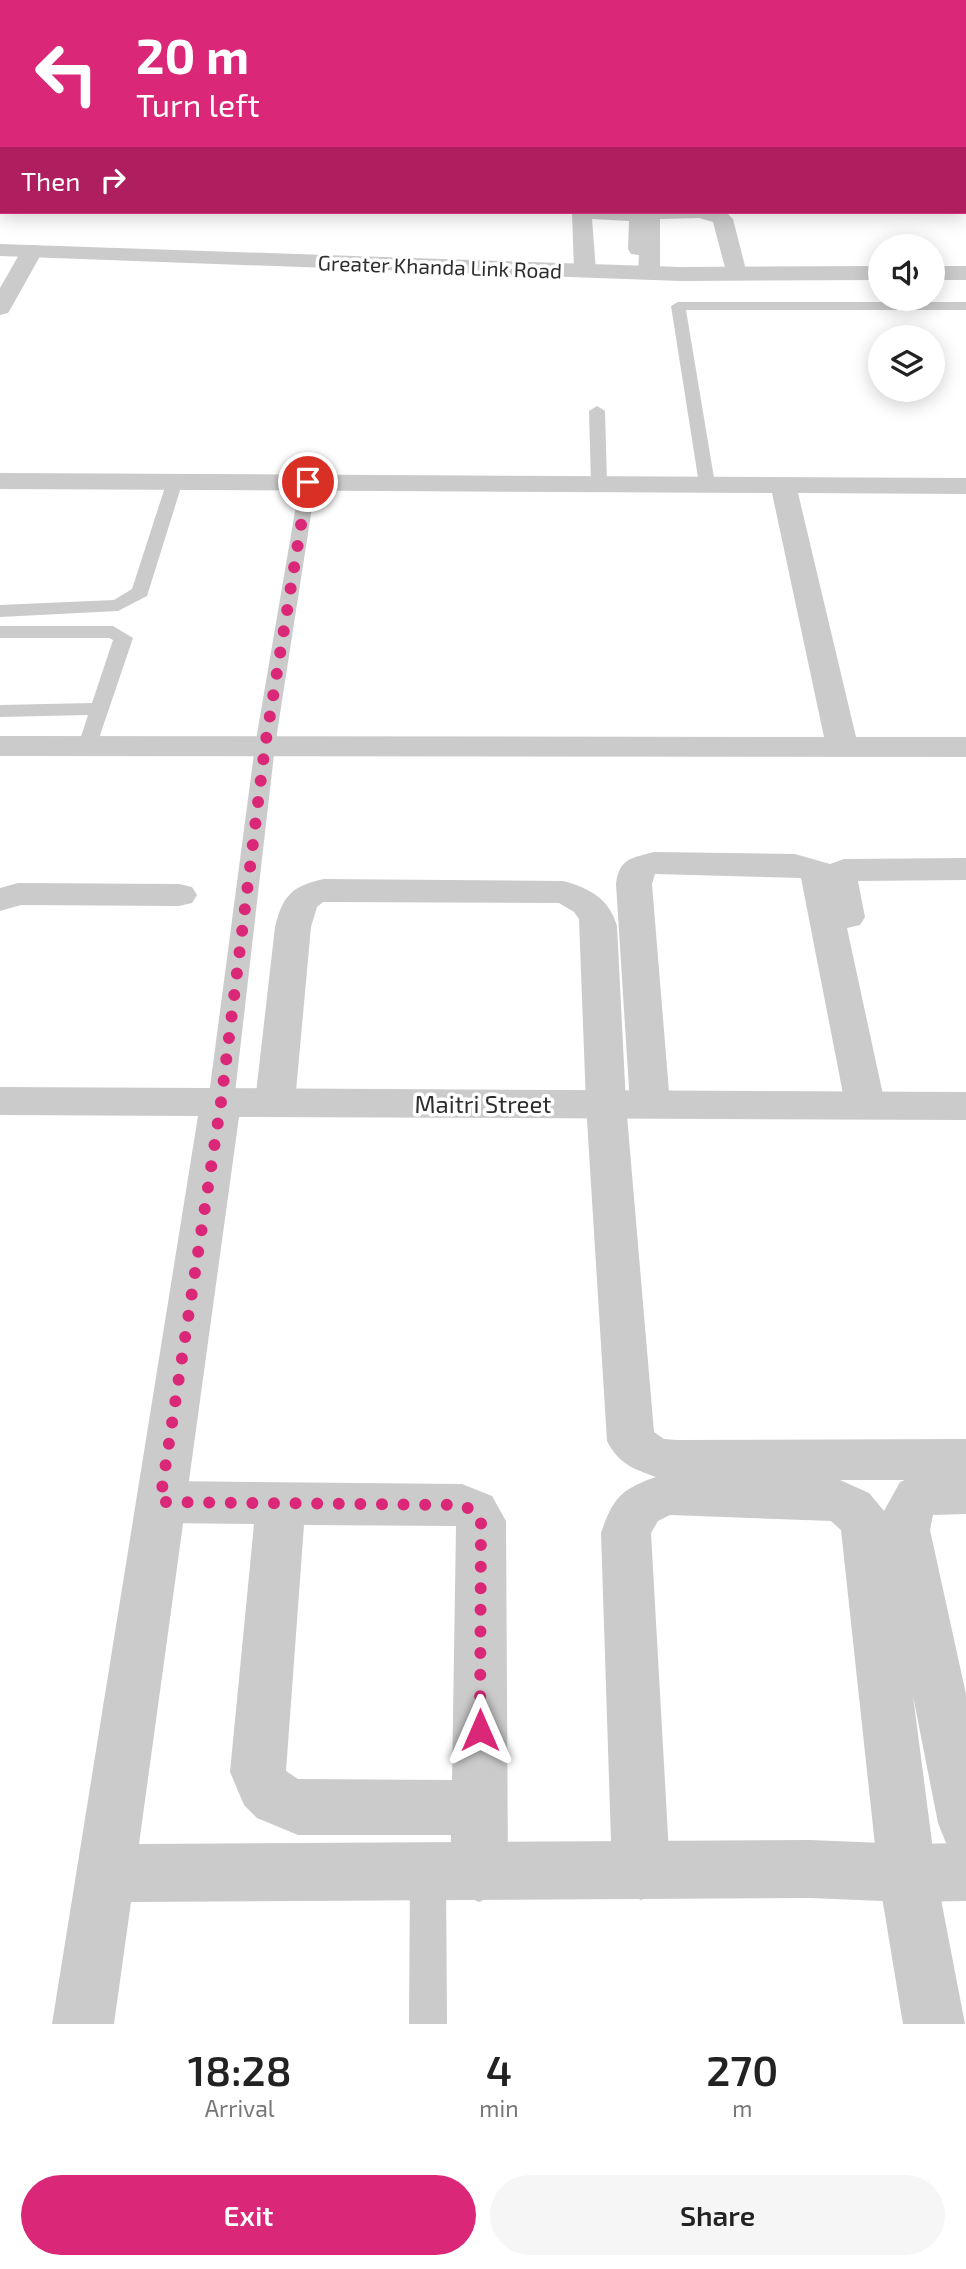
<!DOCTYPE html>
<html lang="en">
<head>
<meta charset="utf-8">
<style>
  body { margin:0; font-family:"Exo 2",sans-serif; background:#f6f6f6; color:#222; height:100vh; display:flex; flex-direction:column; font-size:26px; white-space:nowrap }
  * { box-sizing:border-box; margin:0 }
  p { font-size:23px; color:#767676 }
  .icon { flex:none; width:38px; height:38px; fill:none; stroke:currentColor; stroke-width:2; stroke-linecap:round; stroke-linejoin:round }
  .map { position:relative; height:2024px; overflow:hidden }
  .panel { display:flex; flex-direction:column; background:#fff; flex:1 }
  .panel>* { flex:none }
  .top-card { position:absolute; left:0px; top:0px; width:966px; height:214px; box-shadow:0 4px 18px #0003; background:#db2777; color:#fff; overflow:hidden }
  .fabs { position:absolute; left:868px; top:234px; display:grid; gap:14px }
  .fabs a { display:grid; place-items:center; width:77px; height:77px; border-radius:50%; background:#fff; box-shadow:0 4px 18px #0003; font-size:35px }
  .pin { position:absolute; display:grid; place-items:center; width:60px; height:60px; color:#fff; margin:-30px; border:4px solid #fff; border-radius:50%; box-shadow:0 2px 7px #0007 }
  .me { position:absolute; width:77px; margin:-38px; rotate:0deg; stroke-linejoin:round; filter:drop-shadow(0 0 5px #0008) }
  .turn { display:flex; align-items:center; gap:24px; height:147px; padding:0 21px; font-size:32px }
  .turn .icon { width:91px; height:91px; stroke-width:2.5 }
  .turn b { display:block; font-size:49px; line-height:60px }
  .then { display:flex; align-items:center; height:66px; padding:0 21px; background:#0003; gap:14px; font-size:26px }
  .eta { display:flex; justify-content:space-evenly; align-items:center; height:119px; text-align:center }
  .eta b { font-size:42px; font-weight:600; line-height:49px }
  .primary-button { display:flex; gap:14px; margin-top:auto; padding:14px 21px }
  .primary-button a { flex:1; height:80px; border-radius:42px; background:#db2777; color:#fff; font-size:28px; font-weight:600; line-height:80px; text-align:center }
  .primary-button a+a { background:#f6f6f6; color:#222 }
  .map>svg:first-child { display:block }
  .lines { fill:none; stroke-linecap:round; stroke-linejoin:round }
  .service { fill:#cbcbcb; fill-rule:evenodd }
  .minor { fill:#cbcbcb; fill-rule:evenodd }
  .tertiary { fill:#cbcbcb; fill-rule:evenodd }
  .route { stroke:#db2777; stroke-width:12; stroke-dasharray:0 21.6 }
  .labels { text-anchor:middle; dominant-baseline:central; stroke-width:7; stroke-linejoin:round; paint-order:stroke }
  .far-street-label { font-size:21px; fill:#2e2e2e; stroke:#fff }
  .street-label { font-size:24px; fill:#2e2e2e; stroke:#fff }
</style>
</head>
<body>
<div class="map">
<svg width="966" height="2024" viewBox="0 0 966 2024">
  <rect width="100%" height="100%" fill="#fff"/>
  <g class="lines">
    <!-- service -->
    <g class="service">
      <path d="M 240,0 L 254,0 L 255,2 L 241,2 Z"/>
      <path d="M 678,302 L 966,302 L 966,310 L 686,310 L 715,484 L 707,489 L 699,484 L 671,306 Z"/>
      <path d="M 597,406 L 605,411 L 607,484 L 599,489 L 591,484 L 589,411 Z"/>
      <path d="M 175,476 L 183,481 L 147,596 L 118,611 L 0,617 L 0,605 L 114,600 L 132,589 L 167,481 Z"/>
      <path d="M 308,477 L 316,482 L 275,746 L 234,1102 L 230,1108 L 221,1111 L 212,1108 L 208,1102 L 255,746 L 300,482 Z"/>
      <path d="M 0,626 L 113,626 L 133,638 L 95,750 L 81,750 L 78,746 L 88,715 L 0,717 L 0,705 L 92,703 L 113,640 L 109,638 L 0,638 Z"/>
      <path d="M 428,1855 L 441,1860 L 446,1873 L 447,2024 L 409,2024 L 410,1873 L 415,1860 Z"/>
    </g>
    <!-- minor -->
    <g class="minor">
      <path d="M 572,212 L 726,212 L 733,219 L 747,274 L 744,279 L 728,279 L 713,222 L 699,218 L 660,219 L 660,273 L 657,278 L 641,278 L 638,273 L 639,255 L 631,254 L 628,249 L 629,221 L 592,219 L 596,271 L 593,276 L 577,276 L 574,271 Z"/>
      <path d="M 32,245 L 40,246 L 43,251 L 11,308 L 8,313 L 0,315 L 0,288 L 24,246 Z"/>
      <path d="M 0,473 L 966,478 L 966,494 L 798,493 L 856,737 L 966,737 L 966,757 L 0,756 L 0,736 L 824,737 L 772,493 L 0,489 Z"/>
      <path d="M 654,852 L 795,854 L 830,864 L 844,859 L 966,858 L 966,880 L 858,881 L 865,917 L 860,925 L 847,928 L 885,1104 L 879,1114 L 865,1118 L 851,1114 L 845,1104 L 801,878 L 655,874 L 652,884 L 670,1104 L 664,1114 L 650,1118 L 636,1114 L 630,1104 L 616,884 C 619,858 632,858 654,852 Z"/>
      <path d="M 324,879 L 563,881 C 589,888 609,898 617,926 L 626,1104 L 654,1432 L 664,1439 L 677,1440 L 966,1439 L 966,1514 L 933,1515 L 930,1530 L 966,1694 L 966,1851 L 946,1843 L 938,1823 L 913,1696 L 936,1873 L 965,2024 L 903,2024 L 878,1873 L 841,1530 L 831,1521 L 670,1515 L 658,1521 L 651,1533 L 670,1871 L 661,1891 L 641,1900 L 621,1891 L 612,1871 L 601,1533 C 613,1498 621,1489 656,1477 C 633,1469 618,1463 607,1441 L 586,1104 L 579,919 L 574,912 L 559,903 L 323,902 L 317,907 L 311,927 L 295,1102 L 289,1112 L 275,1116 L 261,1112 L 255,1102 L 275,927 C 283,895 292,886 324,879 ZM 840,1480 L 905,1480 L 900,1482 L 884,1511 L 869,1493 Z"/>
      <path d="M 18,883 L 179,884 L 192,887 L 197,895 L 192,903 L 179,906 L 21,905 L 0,911 L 0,888 Z"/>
      <path d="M 161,1481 L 462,1484 L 492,1496 L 506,1521 L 508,1873 L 499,1893 L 479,1902 L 459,1893 L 450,1873 L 451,1835 L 298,1835 L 257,1818 L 244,1805 L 230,1772 L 254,1524 L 161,1523 L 143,1517 L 136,1502 L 143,1487 ZM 304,1525 L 456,1526 L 452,1780 L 298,1779 L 286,1771 Z"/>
    </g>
    <!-- tertiary -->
    <g class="tertiary">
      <path d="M 37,0 L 60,0 L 36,2 Z"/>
      <path d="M 741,0 L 769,0 L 770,2 L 742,2 Z"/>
      <path d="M 841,0 L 872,0 L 873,2 L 842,2 Z"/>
      <path d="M 2,6 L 2,16 L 0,17 L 0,7 Z"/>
      <rect x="964" y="20" width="2" height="10"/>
      <path d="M 0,244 L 680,267 L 880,266 L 880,280 L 680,281 L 0,256 Z"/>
      <rect x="933" y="266" width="33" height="14"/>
      <path d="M 0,1087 L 966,1092 L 966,1120 L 239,1117 L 139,1844 L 810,1840 L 907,1844 L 966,1843 L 966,1901 L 907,1902 L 810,1898 L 131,1902 L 114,2024 L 52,2024 L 198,1116 L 0,1115 Z"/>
    </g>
  </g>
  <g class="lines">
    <!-- route -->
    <path class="route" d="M 308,482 L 265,746 L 221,1102 L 160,1502 L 461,1505 L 474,1511 L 481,1521 L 480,1730"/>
  </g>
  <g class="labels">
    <!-- far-street labels -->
    <g class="far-street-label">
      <text transform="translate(440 266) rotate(2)">Greater Khanda Link Road</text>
    </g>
    <!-- street labels -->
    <g class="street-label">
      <text x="483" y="1103">Maitri Street</text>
    </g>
  </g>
</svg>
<div class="fabs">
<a><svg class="icon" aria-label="sound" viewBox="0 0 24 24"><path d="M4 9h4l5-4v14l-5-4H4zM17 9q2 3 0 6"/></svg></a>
<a><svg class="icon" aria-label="layers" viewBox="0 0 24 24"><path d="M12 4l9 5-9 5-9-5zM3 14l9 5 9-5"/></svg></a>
</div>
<div class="pin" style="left:308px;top:482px;background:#d93025"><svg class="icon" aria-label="arrive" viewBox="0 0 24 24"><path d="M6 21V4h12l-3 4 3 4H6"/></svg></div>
<svg class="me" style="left:480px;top:1730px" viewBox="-20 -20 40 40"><path d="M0-17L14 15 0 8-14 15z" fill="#db2777" stroke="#fff" stroke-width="4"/></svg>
<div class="top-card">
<div class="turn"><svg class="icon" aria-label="left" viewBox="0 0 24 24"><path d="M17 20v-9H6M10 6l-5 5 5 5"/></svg><div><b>20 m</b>Turn left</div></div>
<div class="then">Then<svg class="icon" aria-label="right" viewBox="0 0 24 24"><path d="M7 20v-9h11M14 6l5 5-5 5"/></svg></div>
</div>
</div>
<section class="panel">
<div class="eta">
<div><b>18:28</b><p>Arrival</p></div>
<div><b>4</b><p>min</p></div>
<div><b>270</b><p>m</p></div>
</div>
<div class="primary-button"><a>Exit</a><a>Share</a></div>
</section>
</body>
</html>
